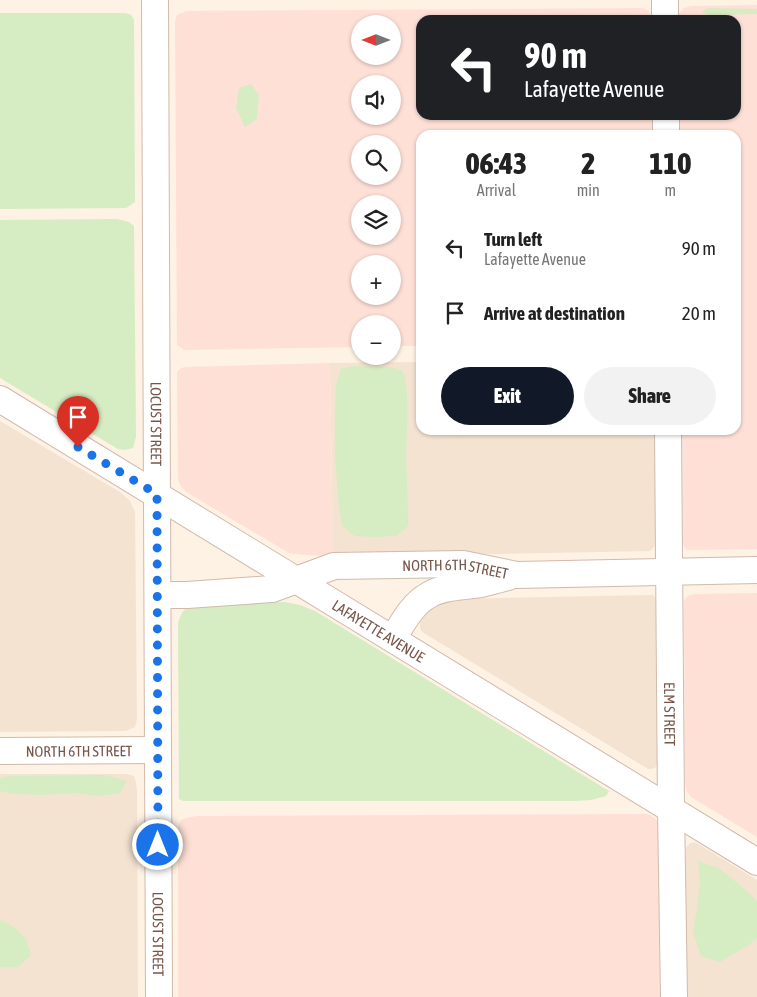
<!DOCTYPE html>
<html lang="en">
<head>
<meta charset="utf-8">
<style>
  body { margin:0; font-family:"Asap Condensed",sans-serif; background:#f2f2f2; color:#222; height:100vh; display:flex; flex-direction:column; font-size:19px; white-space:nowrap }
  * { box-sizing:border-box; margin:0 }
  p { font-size:16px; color:#767676 }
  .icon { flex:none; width:28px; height:28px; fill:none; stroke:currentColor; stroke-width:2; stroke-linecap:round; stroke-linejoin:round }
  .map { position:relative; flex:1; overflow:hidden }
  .drawer { position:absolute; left:416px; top:130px; width:325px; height:305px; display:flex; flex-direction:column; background:#fff; border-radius:15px; box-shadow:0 1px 4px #0004 }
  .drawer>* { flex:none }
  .banner { position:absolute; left:416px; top:15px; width:325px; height:105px; border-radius:15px; box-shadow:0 1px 4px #0004; background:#202124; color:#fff; overflow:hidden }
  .needle { width:32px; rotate:270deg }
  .fabs { position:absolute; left:351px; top:15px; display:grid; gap:10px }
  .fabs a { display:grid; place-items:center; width:50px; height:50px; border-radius:50%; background:#fff; box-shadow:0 1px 4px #0004; font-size:25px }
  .pin { position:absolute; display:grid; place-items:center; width:42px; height:42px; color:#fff; margin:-51px -21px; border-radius:50% 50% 50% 0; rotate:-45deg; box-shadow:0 0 5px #0007 }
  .pin .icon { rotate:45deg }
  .me { position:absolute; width:55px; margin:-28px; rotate:0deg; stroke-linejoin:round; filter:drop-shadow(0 0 4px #0008) }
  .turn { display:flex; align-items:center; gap:18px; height:105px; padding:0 25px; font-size:22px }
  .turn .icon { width:65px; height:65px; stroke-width:2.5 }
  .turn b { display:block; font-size:35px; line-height:42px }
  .eta { display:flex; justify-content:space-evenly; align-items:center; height:85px; text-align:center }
  .eta b { font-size:30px; font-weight:800; line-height:35px }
  .action { display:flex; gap:10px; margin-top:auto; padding:10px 25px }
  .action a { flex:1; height:58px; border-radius:30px; background:#111827; color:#fff; font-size:20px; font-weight:800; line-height:58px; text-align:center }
  .action a+a { background:#f2f2f2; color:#222 }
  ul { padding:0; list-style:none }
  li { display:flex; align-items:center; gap:15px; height:65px; padding:0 25px }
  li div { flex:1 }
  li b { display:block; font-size:19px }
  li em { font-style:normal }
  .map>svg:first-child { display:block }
  .residential { fill:#f5e3d2 }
  .commercial { fill:#fee0d7; fill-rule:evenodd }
  .green { fill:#d6ecc2 }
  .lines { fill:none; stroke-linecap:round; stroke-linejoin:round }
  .minor-casing { stroke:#d1baac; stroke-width:28 }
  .minor { stroke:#fff; stroke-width:26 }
  .route { stroke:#1a73e8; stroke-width:9; stroke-dasharray:0 16.2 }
  .labels { text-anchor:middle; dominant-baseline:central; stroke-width:5; stroke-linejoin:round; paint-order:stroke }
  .street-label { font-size:15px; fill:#775548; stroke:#fff6ec }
</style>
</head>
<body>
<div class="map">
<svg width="757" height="997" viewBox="0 0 757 997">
  <rect width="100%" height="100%" fill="#fdf2e4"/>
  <!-- residential -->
  <g class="residential">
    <path d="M 421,362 L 421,430 L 655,430 L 656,544 L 654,547 L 650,551 L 333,557 L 330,363 Z"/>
    <path d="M 0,421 L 120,492 L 130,501 L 135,512 L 137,719 L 135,727 L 126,731 L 0,732 Z"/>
    <path d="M 649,595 L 653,595 L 657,600 L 658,763 L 656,767 L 652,769 L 648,769 L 422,632 L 420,628 L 420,617 L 427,609 L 448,599 Z"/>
    <path d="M 0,774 L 126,774 L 134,776 L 136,782 L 137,791 L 138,997 L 0,997 Z"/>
    <path d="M 695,842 L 757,880 L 757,997 L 686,997 L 686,848 L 690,843 Z"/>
  </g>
  <!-- commercial -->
  <g class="commercial">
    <path d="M 757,5 L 757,549 L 691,550 L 686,549 L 683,545 L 682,430 L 736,430 L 736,135 L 679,135 L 679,115 L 736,115 L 736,20 L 678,20 L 678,17 L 679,13 L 684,8 L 691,6 Z"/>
    <path d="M 643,8 L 649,11 L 651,20 L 421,20 L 421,115 L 652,115 L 652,135 L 421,135 L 421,346 L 393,346 L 392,324 L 360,324 L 360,347 L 184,350 L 177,345 L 175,21 L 177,15 L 181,13 L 187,11 ZM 360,24 L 392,24 L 392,56 L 360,56 ZM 360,84 L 392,84 L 392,116 L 360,116 ZM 360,144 L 392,144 L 392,176 L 360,176 ZM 360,204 L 392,204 L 392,236 L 360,236 ZM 360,264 L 392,264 L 392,296 L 360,296 Z"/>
    <path d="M 330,363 L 333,557 L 305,555 L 289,553 L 186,492 L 181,486 L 178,479 L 177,372 L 181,368 L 186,367 Z"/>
    <path d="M 757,593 L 757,837 L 691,797 L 686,790 L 685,782 L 684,600 L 688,596 L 695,594 Z"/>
    <path d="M 648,814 L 653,817 L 658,821 L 658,827 L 660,997 L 178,997 L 178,826 L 181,820 L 186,818 L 196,816 Z"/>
  </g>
  <!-- green -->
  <g class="green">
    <path d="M 708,8 L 757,9 L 757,14 L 709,15 L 702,12 Z"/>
    <path d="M 0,13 L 126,13 L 131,15 L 134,20 L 135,202 L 126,208 L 0,209 Z"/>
    <path d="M 251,84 L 259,95 L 257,119 L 245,127 L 236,108 L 239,88 Z"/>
    <path d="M 117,219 L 129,222 L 134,226 L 136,437 L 133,448 L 125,450 L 118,449 L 0,378 L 0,220 Z"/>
    <path d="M 353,366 C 364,367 395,364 402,371 C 411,380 406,445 406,460 C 407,482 408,504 408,526 L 396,536 L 374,537 L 355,536 L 342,526 L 338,498 L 335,456 L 335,412 L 336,385 L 341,369 Z"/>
    <path d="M 285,602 L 300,605 L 315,611 L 609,791 L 606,796 L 591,800 L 575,801 L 183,801 L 179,799 L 178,624 C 181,611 184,608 197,604 Z"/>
    <path d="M 104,775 L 127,781 L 120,793 L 100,796 L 74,793 L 41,795 L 12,794 L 0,791 L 0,778 L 11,776 Z"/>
    <path d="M 698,861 L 718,868 L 740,885 L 757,901 L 757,938 L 747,946 L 720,962 L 701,956 L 693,932 L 697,909 L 700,882 Z"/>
    <path d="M 0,920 L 14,927 L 26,939 L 31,955 L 18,967 L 0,967 Z"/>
  </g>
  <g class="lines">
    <defs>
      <g id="minor">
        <path id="s1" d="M 155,0 L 159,997"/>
        <path d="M 665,0 L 665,20"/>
        <path d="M 666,115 L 666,135"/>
        <path id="s2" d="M 0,399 L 757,862"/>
        <path id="s3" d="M 668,430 L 671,809 L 674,997"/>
        <path id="s4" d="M 158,595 L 187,595 L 272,589 L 334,566 L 463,564 L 517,575 L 757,570"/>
        <path d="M 393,639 C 402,624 412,604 429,595 C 444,586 464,587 481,584 C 490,582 499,579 508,577"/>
        <path id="s5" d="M 0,751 L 158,750"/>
      </g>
    </defs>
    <!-- minor casing -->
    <use href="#minor" class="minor-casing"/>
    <!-- minor -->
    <use href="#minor" class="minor"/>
  </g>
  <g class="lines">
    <!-- route -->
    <path class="route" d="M 78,447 L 157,494 L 158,845"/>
  </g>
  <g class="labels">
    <!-- street labels -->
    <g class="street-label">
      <text stroke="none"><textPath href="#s1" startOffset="424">LOCUST STREET</textPath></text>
      <text stroke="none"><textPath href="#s4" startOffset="302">NORTH 6TH STREET</textPath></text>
      <text stroke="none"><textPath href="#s2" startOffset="444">LAFAYETTE AVENUE</textPath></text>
      <text stroke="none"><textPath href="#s3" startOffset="284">ELM STREET</textPath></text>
      <text stroke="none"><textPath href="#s5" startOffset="79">NORTH 6TH STREET</textPath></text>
      <text stroke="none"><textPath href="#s1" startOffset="934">LOCUST STREET</textPath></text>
    </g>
  </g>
</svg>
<div class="fabs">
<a><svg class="needle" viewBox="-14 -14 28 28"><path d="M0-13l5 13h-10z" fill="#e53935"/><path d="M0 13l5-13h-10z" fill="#767676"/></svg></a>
<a><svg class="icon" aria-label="sound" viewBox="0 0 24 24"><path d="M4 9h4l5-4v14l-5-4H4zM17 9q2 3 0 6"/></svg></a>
<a><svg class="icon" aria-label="search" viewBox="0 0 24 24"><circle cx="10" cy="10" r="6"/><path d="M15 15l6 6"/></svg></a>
<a><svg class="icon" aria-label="layers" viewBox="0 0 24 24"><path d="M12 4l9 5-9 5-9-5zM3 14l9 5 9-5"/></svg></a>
<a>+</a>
<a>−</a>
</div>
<div class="pin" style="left:78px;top:447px;background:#d93025"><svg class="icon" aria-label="arrive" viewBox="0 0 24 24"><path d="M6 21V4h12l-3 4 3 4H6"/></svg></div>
<svg class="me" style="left:158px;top:845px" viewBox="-20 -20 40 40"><circle r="17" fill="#1a73e8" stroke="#fff" stroke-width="3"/><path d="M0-11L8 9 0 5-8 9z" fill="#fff"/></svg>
<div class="banner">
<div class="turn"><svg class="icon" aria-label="left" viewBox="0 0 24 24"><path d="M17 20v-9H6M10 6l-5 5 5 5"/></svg><div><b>90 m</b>Lafayette Avenue</div></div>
</div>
<section class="drawer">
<div class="eta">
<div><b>06:43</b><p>Arrival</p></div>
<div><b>2</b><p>min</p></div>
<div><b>110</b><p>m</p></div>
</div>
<ul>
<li><svg class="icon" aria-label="left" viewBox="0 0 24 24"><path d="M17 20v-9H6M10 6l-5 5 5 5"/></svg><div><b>Turn left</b><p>Lafayette Avenue</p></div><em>90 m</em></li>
<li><svg class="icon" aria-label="arrive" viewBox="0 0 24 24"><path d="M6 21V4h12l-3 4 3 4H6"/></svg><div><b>Arrive at destination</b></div><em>20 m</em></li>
</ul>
<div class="action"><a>Exit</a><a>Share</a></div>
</section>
</div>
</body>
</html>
